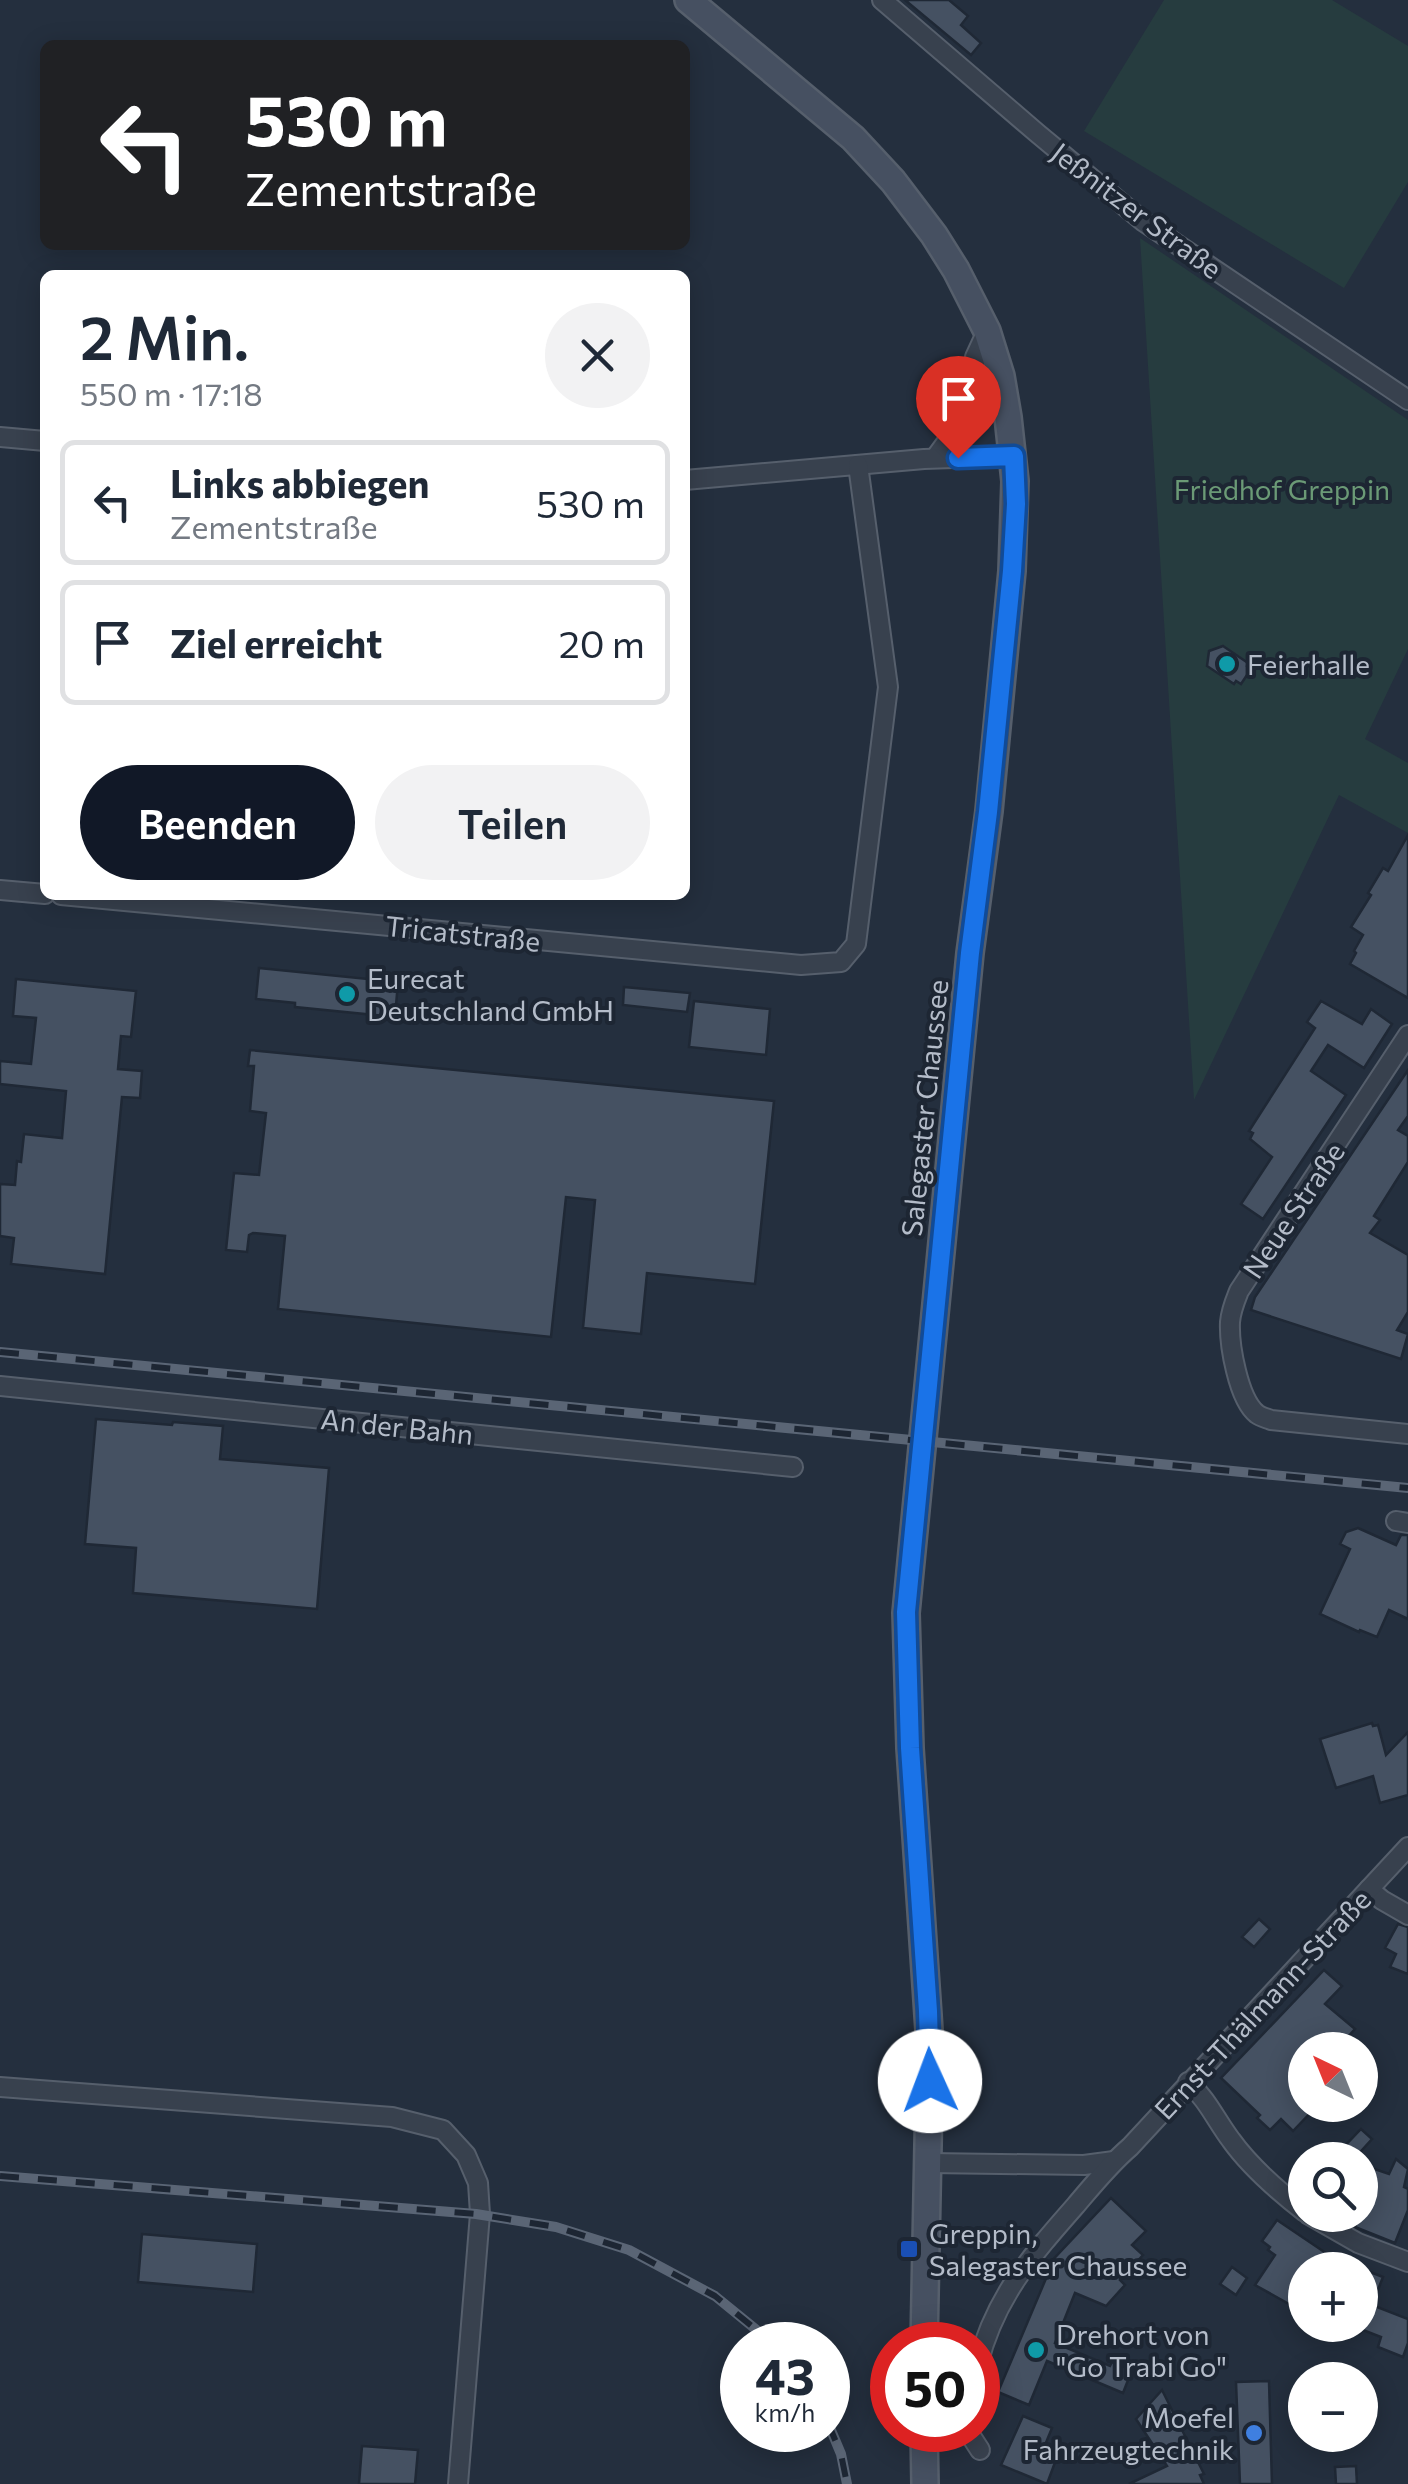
<!DOCTYPE html>
<html lang="de">
<head>
<meta charset="utf-8">
<style>
  body { margin:0; font-family:Commissioner,sans-serif; background:#f2f2f3; color:#1f2937; height:100vh; display:flex; flex-direction:column; font-size:38px; white-space:nowrap }
  * { box-sizing:border-box; margin:0 }
  p { font-size:32px; color:#747a83 }
  .icon { flex:none; width:55px; height:55px; fill:none; stroke:currentColor; stroke-width:2; stroke-linecap:round; stroke-linejoin:round }
  .map { position:relative; flex:1; overflow:hidden }
  .side { position:absolute; left:40px; top:270px; width:650px; height:630px; display:flex; flex-direction:column; background:#fff; border-radius:15px; box-shadow:0 5px 25px #0003 }
  .side>* { flex:none }
  .banner { position:absolute; left:40px; top:40px; width:650px; height:210px; border-radius:15px; box-shadow:0 5px 25px #0003; background:#202124; color:#fff; overflow:hidden }
  .needle { width:65px; rotate:317deg }
  .fabs { position:absolute; left:1288px; top:2032px; display:grid; gap:20px }
  .fabs a { display:grid; place-items:center; width:90px; height:90px; border-radius:50%; background:#fff; box-shadow:0 5px 25px #0003; font-size:50px }
  .speed { position:absolute; left:720px; top:2322px; display:flex; gap:20px; font-size:50px; font-weight:700; text-align:center }
  .speed>* { display:grid; place-content:center; width:130px; height:130px; border-radius:50%; background:#fff; box-shadow:0 5px 25px #0003; line-height:1 }
  .speed small { font-size:25px; font-weight:400 }
  .speed .limit { border:15px solid #d22; background:#fff; color:#111 }
  .pin { position:absolute; display:grid; place-items:center; width:85px; height:85px; color:#fff; margin:-102px -42px; border-radius:50% 50% 50% 0; rotate:-45deg; box-shadow:0 0 10px #0007 }
  .pin .icon { rotate:45deg }
  .me { position:absolute; width:110px; margin:-55px; rotate:358deg; stroke-linejoin:round; filter:drop-shadow(0 0 8px #0008) }
  .turn { display:flex; align-items:center; gap:35px; height:210px; padding:0 40px; font-size:45px }
  .turn .icon { width:130px; height:130px; stroke-width:2.5 }
  .turn b { display:block; font-size:70px; line-height:85px }
  .round { display:grid; place-items:center; flex:none; width:105px; height:105px; border-radius:52px; background:#f2f2f3 }
  .summary { display:flex; align-items:center; justify-content:space-between; height:170px; padding:0 40px }
  h1 { font-size:60px; font-weight:600; line-height:75px }
  .cta { display:flex; gap:20px; margin-top:auto; padding:20px 40px }
  .cta a { flex:1; height:115px; border-radius:60px; background:#111827; color:#fff; font-size:40px; font-weight:600; line-height:115px; text-align:center }
  .cta a+a { background:#f2f2f3; color:#1f2937 }
  ul { padding:0; list-style:none }
  li { display:flex; align-items:center; gap:30px; height:125px; margin:0 20px 15px; padding:0 20px; border:5px solid #e0e1e3; border-radius:15px }
  li div { flex:1 }
  li b { display:block; font-size:38px }
  li em { font-style:normal }
  .map>svg:first-child { display:block }
  .green { fill:#263c3f }
  .building { fill:#455162; stroke:#1f2835; stroke-width:2.5 }
  .lines { fill:none; stroke-linecap:round; stroke-linejoin:round }
  .street-casing { stroke:#565f6c; stroke-width:22 }
  .secondary-casing { stroke:#565f6c; stroke-width:30 }
  .street { stroke:#38414e; stroke-width:18 }
  .secondary { stroke:#465061; stroke-width:25 }
  .rail-casing { stroke:#5a6575; stroke-width:10 }
  .rail { stroke:#1d2633; stroke-width:6; stroke-dasharray:19; stroke-linecap:butt }
  .route-casing { stroke:#114b97; stroke-width:25 }
  .route { stroke:#1a73e8; stroke-width:18 }
  .culture-dot { fill:#0f9aa8; stroke:#1d2633; stroke-width:4 }
  .transit-dot { fill:#1a4fb4; stroke:#1d2633; stroke-width:4 }
  .shop-dot { fill:#3f7fe0; stroke:#1d2633; stroke-width:4 }
  .labels { text-anchor:middle; dominant-baseline:central; stroke-width:8; stroke-linejoin:round; paint-order:stroke }
  .street-label { font-size:28px; fill:#b4bcc9; stroke:#1d2633 }
  .park-label { font-size:28px; fill:#6b9a76; stroke:#1d2633 }
  .poi-label { font-size:28px; fill:#b4bcc9; stroke:#1d2633; text-anchor:start }
</style>
</head>
<body>
<div class="map">
<svg width="1408" height="2484" viewBox="0 0 1408 2484">
  <rect width="100%" height="100%" fill="#242f3e"/>
  <!-- green -->
  <g class="green">
    <path d="M 1164,0 L 1332,0 L 1408,46 L 1408,182 L 1344,288 L 1084,131 Z"/>
    <path d="M 1140,238 L 1408,420 L 1408,649 L 1365,739 L 1408,763 L 1408,833 L 1339,795 L 1194,1100 Z"/>
  </g>
  <!-- building -->
  <g class="building">
    <path d="M 905,0 L 949,0 L 968,16 L 961,25 L 981,43 L 971,55 Z"/>
    <path d="M 1223,646 L 1248,663 L 1247,666 L 1251,669 L 1241,684 L 1236,681 L 1234,684 L 1207,666 L 1209,651 Z"/>
    <path d="M 1408,835 L 1408,998 L 1350,964 L 1356,953 L 1354,951 L 1363,935 L 1351,927 L 1371,895 L 1368,893 L 1383,868 L 1388,871 Z"/>
    <path d="M 259,968 L 398,982 L 395,1017 L 295,1007 L 295,1003 L 256,999 Z"/>
    <path d="M 16,979 L 136,991 L 131,1037 L 121,1036 L 118,1069 L 142,1071 L 140,1098 L 122,1097 L 105,1274 L 11,1264 L 14,1238 L 0,1236 L 0,1184 L 15,1185 L 17,1161 L 21,1162 L 24,1134 L 62,1138 L 66,1091 L 0,1084 L 0,1061 L 31,1064 L 36,1018 L 13,1016 Z"/>
    <path d="M 624,987 L 690,993 L 687,1012 L 623,1005 Z"/>
    <path d="M 694,1001 L 770,1009 L 766,1055 L 689,1047 Z"/>
    <path d="M 1321,1001 L 1362,1024 L 1371,1009 L 1392,1024 L 1364,1068 L 1328,1045 L 1311,1071 L 1346,1095 L 1263,1219 L 1241,1204 L 1272,1157 L 1250,1139 L 1253,1133 L 1249,1131 L 1315,1028 L 1307,1022 Z"/>
    <path d="M 250,1050 L 774,1101 L 755,1284 L 647,1273 L 641,1334 L 583,1328 L 595,1200 L 566,1197 L 551,1337 L 278,1309 L 285,1236 L 253,1233 L 249,1235 L 247,1252 L 226,1250 L 234,1173 L 259,1175 L 266,1113 L 250,1111 L 254,1066 L 248,1066 Z"/>
    <path d="M 1408,1070 L 1408,1116 L 1398,1130 L 1408,1136 L 1408,1162 L 1374,1216 L 1380,1220 L 1370,1233 L 1408,1255 L 1408,1312 L 1397,1330 L 1408,1334 L 1401,1359 L 1251,1310 L 1255,1297 Z"/>
    <path d="M 96,1419 L 172,1425 L 173,1422 L 223,1426 L 220,1459 L 329,1468 L 317,1609 L 133,1593 L 136,1548 L 85,1544 Z"/>
    <path d="M 1358,1528 L 1396,1545 L 1401,1535 L 1408,1535 L 1408,1619 L 1389,1610 L 1377,1637 L 1360,1630 L 1359,1632 L 1320,1614 L 1350,1549 L 1340,1544 L 1346,1532 Z"/>
    <path d="M 1372,1723 L 1373,1726 L 1378,1725 L 1386,1755 L 1408,1732 L 1408,1795 L 1380,1803 L 1373,1776 L 1336,1788 L 1320,1739 Z"/>
    <path d="M 1259,1919 L 1270,1929 L 1254,1947 L 1242,1937 Z"/>
    <path d="M 1398,1924 L 1408,1927 L 1408,1974 L 1390,1967 L 1396,1954 L 1385,1948 Z"/>
    <path d="M 1324,1970 L 1342,1986 L 1325,2004 L 1355,2029 L 1346,2039 L 1357,2050 L 1305,2050 L 1305,2105 L 1312,2105 L 1315,2108 L 1293,2131 L 1281,2119 L 1270,2130 L 1257,2118 L 1260,2115 L 1221,2078 Z"/>
    <path d="M 1361,2129 L 1372,2139 L 1353,2160 L 1348,2160 L 1339,2152 Z"/>
    <path d="M 1396,2159 L 1408,2169 L 1404,2187 L 1408,2189 L 1408,2210 L 1395,2243 L 1355,2227 L 1367,2195 L 1360,2191 L 1360,2164 L 1389,2174 Z"/>
    <path d="M 1111,2198 L 1146,2231 L 1132,2245 L 1143,2255 L 1120,2280 L 1125,2285 L 1106,2306 L 1075,2293 L 1055,2343 L 1110,2366 L 1112,2362 L 1132,2370 L 1123,2393 L 1047,2361 L 1029,2405 L 998,2392 L 1050,2269 L 1047,2266 Z"/>
    <path d="M 1277,2220 L 1351,2270 L 1305,2270 L 1305,2313 L 1255,2285 L 1275,2255 L 1268,2250 L 1270,2247 L 1262,2241 Z"/>
    <path d="M 142,2234 L 257,2244 L 253,2292 L 138,2282 Z"/>
    <path d="M 1232,2267 L 1247,2278 L 1236,2295 L 1220,2284 Z"/>
    <path d="M 1360,2268 L 1383,2277 L 1372,2305 L 1408,2319 L 1408,2343 L 1403,2357 L 1378,2347 L 1381,2337 L 1363,2330 L 1360,2333 Z"/>
    <path d="M 1269,2381 L 1272,2484 L 1240,2484 L 1236,2382 Z"/>
    <path d="M 1162,2390 L 1204,2474 L 1200,2475 L 1204,2484 L 1129,2484 L 1167,2466 L 1136,2419 Z"/>
    <path d="M 1023,2416 L 1052,2428 L 1043,2450 L 1057,2457 L 1047,2484 L 1001,2465 Z"/>
    <path d="M 362,2446 L 418,2450 L 415,2484 L 359,2484 Z"/>
    <path d="M 1356,2466 L 1357,2484 L 1336,2484 L 1335,2467 Z"/>
  </g>
  <g class="lines">
    <defs>
      <g id="street">
        <path d="M 882,0 L 1037,133 L 1144,222 L 1408,400"/>
        <path d="M 0,437 L 45,441"/>
        <path d="M 935,458 L 954,432 L 971,402 L 975,386 L 975,357 L 987,331"/>
        <path d="M 685,480 L 924,459 L 1013,456"/>
        <path d="M 0,890 L 45,894"/>
        <path d="M 61,895 L 801,965 L 841,962 L 856,944 L 888,687 L 858,465"/>
        <path d="M 1408,1035 L 1239,1291 C 1235,1301 1231,1310 1230,1322 C 1229,1344 1238,1399 1257,1414 C 1261,1417 1266,1418 1271,1420 L 1408,1434"/>
        <path d="M 0,1386 L 793,1467"/>
        <path d="M 1396,1521 L 1408,1523"/>
        <path d="M 1369,1889 L 1382,1900 L 1408,1915"/>
        <path d="M 1188,2082 C 1207,2099 1216,2120 1231,2140 C 1251,2168 1278,2191 1305,2212"/>
        <path d="M 0,2087 L 392,2117 L 443,2130 L 466,2155 L 478,2183 L 480,2214 L 458,2484"/>
        <path d="M 929,2163 L 1084,2165 L 1114,2161"/>
        <path d="M 1309,2215 L 1358,2243 L 1408,2262"/>
        <path d="M 978,2364 C 995,2297 1032,2255 1076,2205 C 1093,2185 1110,2164 1130,2147 L 1408,1847"/>
        <path d="M 967,2430 L 980,2450"/>
      </g>
      <g id="secondary">
        <path d="M 688,0 L 853,138 L 893,181 L 934,235 L 956,270 L 987,331 L 1001,376 L 1008,417 L 1015,481 L 1012,571 L 989,811 L 970,953 L 906,1613 L 910,1748 L 930,2045 L 924,2345"/>
        <path d="M 924,2430 L 925,2484"/>
      </g>
    </defs>
    <!-- street casing -->
    <use href="#street" class="street-casing"/>
    <!-- secondary casing -->
    <use href="#secondary" class="secondary-casing"/>
    <!-- street -->
    <use href="#street" class="street"/>
    <!-- secondary -->
    <use href="#secondary" class="secondary"/>
    <defs>
      <g id="rail">
        <path d="M 0,1352 L 1408,1488"/>
        <path d="M 0,2176 L 476,2214 L 556,2227 L 629,2250 L 715,2296 L 775,2345"/>
        <path d="M 828,2423 L 841,2454 L 847,2484"/>
      </g>
    </defs>
    <!-- rail casing -->
    <use href="#rail" class="rail-casing"/>
    <!-- rail -->
    <use href="#rail" class="rail"/>
  </g>
  <g class="lines">
    <defs>
      <path id="route" d="M 930,2081 L 928,2011 L 910,1748 L 906,1612 L 970,953 L 988,812 L 1012,571 L 1016,504 L 1014,456 L 958,458"/>
    </defs>
    <!-- route casing -->
    <use href="#route" class="route-casing"/>
    <!-- route -->
    <use href="#route" class="route"/>
  </g>
  <!-- markers -->
  <g class="culture-dot">
    <circle cx="1227" cy="664" r="10"/>
    <circle cx="347" cy="994" r="10"/>
    <circle cx="1036" cy="2350" r="10"/>
  </g>
  <rect class="transit-dot" x="899" y="2239" width="20" height="20" rx="5"/>
  <circle class="shop-dot" cx="1254" cy="2433" r="10"/>
  <g class="labels">
    <!-- street labels -->
    <g class="street-label">
      <text transform="translate(1137 210) rotate(37)">Jeßnitzer Straße</text>
      <text transform="translate(463 933) rotate(6)">Tricatstraße</text>
      <text transform="translate(924 1108) rotate(-84)">Salegaster Chaussee</text>
      <text transform="translate(1293 1210) rotate(-56)">Neue Straße</text>
      <text transform="translate(397 1426) rotate(6)">An der Bahn</text>
      <text transform="translate(1262 2004) rotate(-47)">Ernst-Thälmann-Straße</text>
    </g>
    <!-- park labels -->
    <g class="park-label">
      <text x="1282" y="489">Friedhof Greppin</text>
    </g>
    <!-- poi labels -->
    <g class="poi-label">
      <text x="1247" y="664">Feierhalle</text>
      <text x="367" y="978">Eurecat<tspan x="367" dy="32">Deutschland GmbH</tspan></text>
      <text x="929" y="2233">Greppin,<tspan x="929" dy="32">Salegaster Chaussee</tspan></text>
      <text x="1056" y="2334">Drehort von<tspan x="1056" dy="32">"Go Trabi Go"</tspan></text>
      <text x="1234" y="2417" text-anchor="end">Moefel<tspan x="1234" dy="32">Fahrzeugtechnik</tspan></text>
    </g>
  </g>
</svg>
<div class="fabs">
<a><svg class="needle" viewBox="-14 -14 28 28"><path d="M0-13l5 13h-10z" fill="#e53935"/><path d="M0 13l5-13h-10z" fill="#747a83"/></svg></a>
<a><svg class="icon" aria-label="search" viewBox="0 0 24 24"><circle cx="10" cy="10" r="6"/><path d="M15 15l6 6"/></svg></a>
<a>+</a>
<a>−</a>
</div>
<div class="speed"><div>43<small>km/h</small></div><div class="limit">50</div></div>
<div class="pin" style="left:958px;top:458px;background:#d93025"><svg class="icon" aria-label="arrive" viewBox="0 0 24 24"><path d="M6 21V4h12l-3 4 3 4H6"/></svg></div>
<svg class="me" style="left:930px;top:2081px" viewBox="-20 -20 40 40"><circle r="19" fill="#fff"/><path d="M0-13L10 11 0 6-10 11z" fill="#1a73e8"/></svg>
<div class="banner">
<div class="turn"><svg class="icon" aria-label="left" viewBox="0 0 24 24"><path d="M17 20v-9H6M10 6l-5 5 5 5"/></svg><div><b>530 m</b>Zementstraße</div></div>
</div>
<section class="side">
<div class="summary"><div><h1>2 Min.</h1><p>550 m · 17:18</p></div><a class="round"><svg class="icon" aria-label="close" viewBox="0 0 24 24"><path d="M6 6l12 12M18 6L6 18"/></svg></a></div>
<ul>
<li><svg class="icon" aria-label="left" viewBox="0 0 24 24"><path d="M17 20v-9H6M10 6l-5 5 5 5"/></svg><div><b>Links abbiegen</b><p>Zementstraße</p></div><em>530 m</em></li>
<li><svg class="icon" aria-label="arrive" viewBox="0 0 24 24"><path d="M6 21V4h12l-3 4 3 4H6"/></svg><div><b>Ziel erreicht</b></div><em>20 m</em></li>
</ul>
<div class="cta"><a>Beenden</a><a>Teilen</a></div>
</section>
</div>
</body>
</html>
